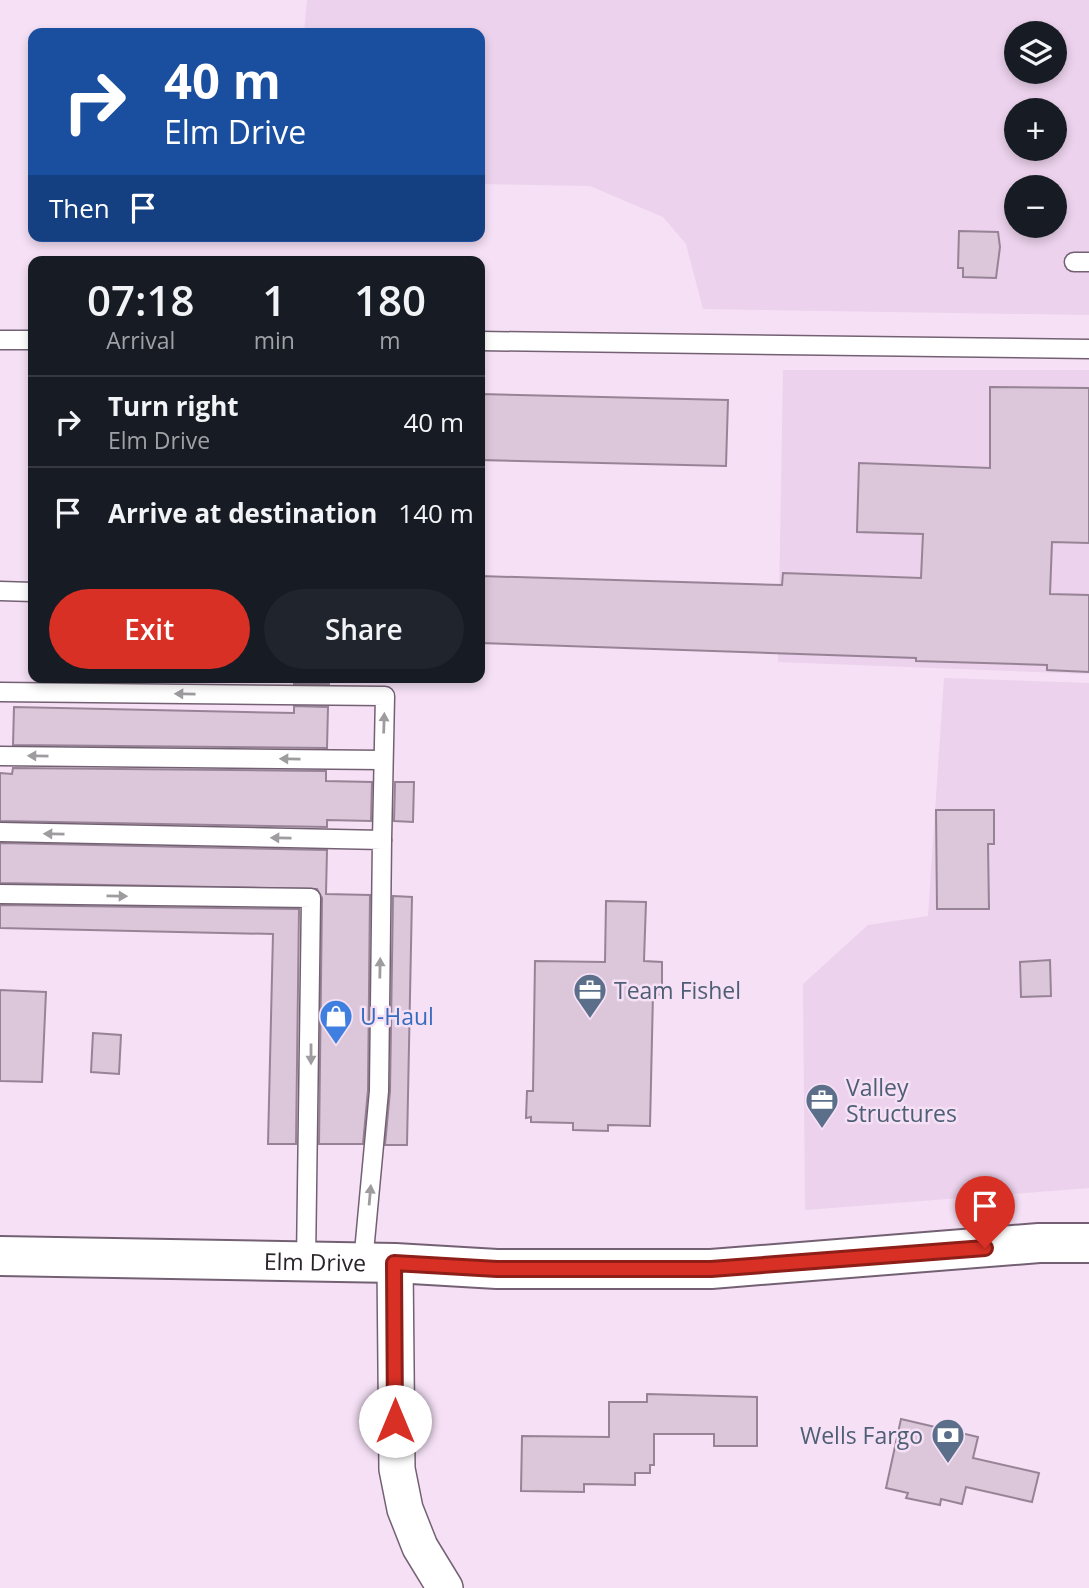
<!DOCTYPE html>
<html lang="en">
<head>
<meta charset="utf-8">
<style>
  body { margin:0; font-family:"Open Sans",sans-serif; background:#20242c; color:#f1f3f6; height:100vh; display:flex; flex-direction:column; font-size:26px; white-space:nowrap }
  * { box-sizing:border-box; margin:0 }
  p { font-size:23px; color:#9ea1a6 }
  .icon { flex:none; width:38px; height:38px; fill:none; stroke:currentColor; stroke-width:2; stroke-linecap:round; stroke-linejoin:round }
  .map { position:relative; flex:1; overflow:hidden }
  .details { position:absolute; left:28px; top:256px; width:457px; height:427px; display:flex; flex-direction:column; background:#171b24; border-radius:14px; box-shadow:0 4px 10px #0003 }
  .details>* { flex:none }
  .banner { position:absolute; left:28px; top:28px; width:457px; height:214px; border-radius:14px; box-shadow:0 4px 10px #0003; background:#1a4fa0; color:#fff; overflow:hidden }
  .controls { position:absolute; left:1004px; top:21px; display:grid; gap:14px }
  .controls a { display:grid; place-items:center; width:63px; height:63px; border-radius:50%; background:#171b24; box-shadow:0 4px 10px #0003; font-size:35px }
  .pin { position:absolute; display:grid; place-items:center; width:60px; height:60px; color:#fff; margin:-72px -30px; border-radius:50% 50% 50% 0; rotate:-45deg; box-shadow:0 0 7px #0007 }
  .pin .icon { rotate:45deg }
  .me { position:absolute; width:77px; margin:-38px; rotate:0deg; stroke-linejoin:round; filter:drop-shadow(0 0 5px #0008) }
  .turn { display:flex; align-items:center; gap:24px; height:147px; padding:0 21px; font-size:32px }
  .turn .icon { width:91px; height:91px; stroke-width:2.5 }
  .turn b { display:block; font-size:49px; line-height:60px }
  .then { display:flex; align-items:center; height:66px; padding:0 21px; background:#0003; gap:14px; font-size:26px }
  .eta { display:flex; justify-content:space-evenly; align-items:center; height:119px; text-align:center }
  .eta b { font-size:42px; font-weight:600; line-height:49px }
  .cta { display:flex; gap:14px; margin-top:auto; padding:14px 21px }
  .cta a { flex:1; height:80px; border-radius:42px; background:#d93025; color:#fff; font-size:28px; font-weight:600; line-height:80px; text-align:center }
  .cta a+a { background:#20242c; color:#f1f3f6 }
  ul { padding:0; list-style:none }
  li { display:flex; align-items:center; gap:21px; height:91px; padding:0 21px; border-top:2px solid #363941 }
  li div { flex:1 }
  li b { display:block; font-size:26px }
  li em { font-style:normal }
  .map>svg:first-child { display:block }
  .built { fill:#ecd2ec; fill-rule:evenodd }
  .building { fill:#dbc6da; stroke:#978396; stroke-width:2 }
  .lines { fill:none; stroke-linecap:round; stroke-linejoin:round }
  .service-casing { stroke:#736173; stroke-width:21 }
  .minor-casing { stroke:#736173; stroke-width:38 }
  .tertiary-casing { stroke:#736173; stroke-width:42 }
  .service { stroke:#fff; stroke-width:18 }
  .minor { stroke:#fff; stroke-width:35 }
  .tertiary { stroke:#fff; stroke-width:38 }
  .oneway { fill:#9f9c9f }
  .route-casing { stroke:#8d1f18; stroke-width:18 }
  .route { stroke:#d93025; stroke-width:12 }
  .labels { text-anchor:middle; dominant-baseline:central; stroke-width:5; stroke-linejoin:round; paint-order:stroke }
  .service-label { font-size:23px; fill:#4e5e75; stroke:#f5e0f5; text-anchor:start }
  .shop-label { font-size:23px; fill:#366cbe; stroke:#f5e0f5; text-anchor:start }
  .street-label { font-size:23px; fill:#2a232a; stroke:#f5e0f5 }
</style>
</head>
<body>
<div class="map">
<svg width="1089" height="1588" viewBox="0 0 1089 1588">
  <rect width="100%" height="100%" fill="#f5e0f5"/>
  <!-- built -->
  <g class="built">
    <path d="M 307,0 L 1089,0 L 1089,315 L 703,309 L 686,244 L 663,217 L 590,186 L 480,184 L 480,33 L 304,33 ZM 1017,33 L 1055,33 L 1055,72 L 1017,72 ZM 1017,110 L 1055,110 L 1055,149 L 1017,149 ZM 1017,187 L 1055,187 L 1055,226 L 1017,226 Z"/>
    <path d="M 783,370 L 1089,370 L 1089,674 L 778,662 Z"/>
    <path d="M 944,678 L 1089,683 L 1089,1188 L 805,1210 L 803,984 L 868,925 L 928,916 Z"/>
  </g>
  <!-- building -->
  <g class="building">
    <path d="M 959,231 L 998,232 L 1000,247 L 996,278 L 963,277 L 963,268 L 958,268 Z"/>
    <path d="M 990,387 L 1089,388 L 1089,543 L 1052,542 L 1050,594 L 1089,595 L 1089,672 L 1047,670 L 1047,665 L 916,661 L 916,658 L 480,643 L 480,576 L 782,585 L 783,573 L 921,578 L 923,534 L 857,532 L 859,463 L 990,468 Z"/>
    <path d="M 480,394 L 728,400 L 726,466 L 480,460 Z"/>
    <rect x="294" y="677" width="35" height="7"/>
    <path d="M 294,706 L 328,707 L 327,748 L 13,745 L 14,707 L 294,713 Z"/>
    <path d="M 13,768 L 326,771 L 326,781 L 372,782 L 371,821 L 327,820 L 327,827 L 0,821 L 0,773 L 12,774 Z"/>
    <path d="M 395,782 L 414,782 L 413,822 L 394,821 Z"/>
    <path d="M 936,810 L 994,810 L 994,844 L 988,844 L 989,909 L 937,909 Z"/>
    <path d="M 0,843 L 327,850 L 326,894 L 370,895 L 368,1090 L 363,1144 L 319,1144 L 322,898 L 317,889 L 0,883 Z"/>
    <path d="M 393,896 L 412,897 L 407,1145 L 385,1145 L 390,1091 Z"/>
    <path d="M 606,901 L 646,902 L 644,961 L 662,962 L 662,995 L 653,994 L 650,1126 L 608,1125 L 608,1131 L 573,1130 L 573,1123 L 531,1122 L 531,1117 L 526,1118 L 527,1091 L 533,1091 L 535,961 L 605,962 Z"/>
    <path d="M 0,905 L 299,909 L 296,1144 L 268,1144 L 273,934 L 0,928 Z"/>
    <path d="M 1050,960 L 1051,996 L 1021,997 L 1020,962 Z"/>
    <path d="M 0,990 L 46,992 L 42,1082 L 0,1081 Z"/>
    <path d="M 93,1033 L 121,1035 L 119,1074 L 91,1072 Z"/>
    <path d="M 647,1394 L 757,1397 L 757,1446 L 714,1446 L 714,1434 L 654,1434 L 654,1465 L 650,1465 L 650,1473 L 635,1473 L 635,1485 L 584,1484 L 584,1492 L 521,1491 L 522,1436 L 609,1437 L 609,1402 L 647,1402 Z"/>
    <path d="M 901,1419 L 978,1437 L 973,1458 L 1039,1473 L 1032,1502 L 966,1487 L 962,1504 L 941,1499 L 940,1505 L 906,1498 L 908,1493 L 886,1488 Z"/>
  </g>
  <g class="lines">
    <defs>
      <g id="service">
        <path d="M 1074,262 L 1089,262"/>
        <path d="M 0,340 L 33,340"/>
        <path d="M 480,341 L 1089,349"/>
        <path d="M 0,591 L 33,592"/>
        <path d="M 0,692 L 385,696 L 382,840"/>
        <path d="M 0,756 L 383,760"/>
        <path d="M 0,832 L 382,840 L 379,1091 L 363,1263"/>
        <path d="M 0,894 L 311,898 L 306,1262"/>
      </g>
      <path id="minor" d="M 395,1263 L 397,1469 L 405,1509 L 420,1547 L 445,1588"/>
      <g id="tertiary">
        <path id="s1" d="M 0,1256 L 395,1263 L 497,1269 L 711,1269 L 1039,1243 L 1089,1243"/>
      </g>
    </defs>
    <!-- service casing -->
    <use href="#service" class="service-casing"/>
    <!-- minor casing -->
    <use href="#minor" class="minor-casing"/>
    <!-- tertiary casing -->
    <use href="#tertiary" class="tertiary-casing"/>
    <!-- service -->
    <use href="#service" class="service"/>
    <!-- minor -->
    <use href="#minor" class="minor"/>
    <!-- tertiary -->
    <use href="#tertiary" class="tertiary"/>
  </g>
  <!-- one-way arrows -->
  <defs><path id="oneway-solid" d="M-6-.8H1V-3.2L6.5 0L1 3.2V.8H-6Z" transform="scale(1.75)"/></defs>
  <g class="oneway">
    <use href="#oneway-solid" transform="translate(185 694) rotate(-179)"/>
    <use href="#oneway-solid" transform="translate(384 723) rotate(-88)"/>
    <use href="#oneway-solid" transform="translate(38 756) rotate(-179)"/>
    <use href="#oneway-solid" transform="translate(290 759) rotate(-179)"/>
    <use href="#oneway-solid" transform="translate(54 834) rotate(-179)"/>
    <use href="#oneway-solid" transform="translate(281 838) rotate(-179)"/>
    <use href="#oneway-solid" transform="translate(117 896) rotate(1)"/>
    <use href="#oneway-solid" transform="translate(380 968) rotate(-89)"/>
    <use href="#oneway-solid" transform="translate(311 1054) rotate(90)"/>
    <use href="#oneway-solid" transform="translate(370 1195) rotate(-85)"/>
  </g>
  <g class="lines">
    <defs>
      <path id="route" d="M 395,1421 L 394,1263 L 497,1269 L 711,1269 L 985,1248"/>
    </defs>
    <!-- route casing -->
    <use href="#route" class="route-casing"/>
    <!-- route -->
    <use href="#route" class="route"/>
  </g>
  <!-- icons -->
  <defs>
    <symbol id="office-pin" viewBox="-11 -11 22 30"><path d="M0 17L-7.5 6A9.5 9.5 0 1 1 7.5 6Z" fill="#5c6f8a" stroke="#f5e0f5"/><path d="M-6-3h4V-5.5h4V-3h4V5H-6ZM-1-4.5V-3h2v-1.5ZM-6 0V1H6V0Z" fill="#fff"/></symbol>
    <symbol id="shop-pin" viewBox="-11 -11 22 30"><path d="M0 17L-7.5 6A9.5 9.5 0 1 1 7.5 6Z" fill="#3f7fe0" stroke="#f5e0f5"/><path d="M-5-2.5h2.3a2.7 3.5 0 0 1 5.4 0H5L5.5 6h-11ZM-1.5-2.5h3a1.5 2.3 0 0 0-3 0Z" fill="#fff"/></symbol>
    <symbol id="bank-pin" viewBox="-11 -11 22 30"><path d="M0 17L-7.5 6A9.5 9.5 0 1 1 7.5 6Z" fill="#5c6f8a" stroke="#f5e0f5"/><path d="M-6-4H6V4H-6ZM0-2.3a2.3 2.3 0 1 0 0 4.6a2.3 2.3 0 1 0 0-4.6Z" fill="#fff"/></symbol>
  </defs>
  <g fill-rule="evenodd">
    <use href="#office-pin" x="571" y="971" width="38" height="52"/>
    <use href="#shop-pin" x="317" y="997" width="38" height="52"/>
    <use href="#office-pin" x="803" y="1081" width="38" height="52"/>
    <use href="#bank-pin" x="929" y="1416" width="38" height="52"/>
  </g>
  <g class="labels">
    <!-- service labels -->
    <g class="service-label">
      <text x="614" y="990">Team Fishel</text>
      <text x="846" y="1087">Valley<tspan x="846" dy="26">Structures</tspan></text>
      <text x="923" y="1435" text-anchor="end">Wells Fargo</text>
    </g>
    <!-- shop labels -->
    <g class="shop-label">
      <text x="360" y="1016">U-Haul</text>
    </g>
    <!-- street labels -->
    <g class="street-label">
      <text stroke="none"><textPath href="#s1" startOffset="315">Elm Drive</textPath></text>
    </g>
  </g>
</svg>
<div class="controls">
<a><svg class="icon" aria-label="layers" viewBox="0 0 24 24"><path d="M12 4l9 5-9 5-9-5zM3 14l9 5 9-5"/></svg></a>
<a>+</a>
<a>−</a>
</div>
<div class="pin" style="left:985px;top:1248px;background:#d93025"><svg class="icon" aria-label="arrive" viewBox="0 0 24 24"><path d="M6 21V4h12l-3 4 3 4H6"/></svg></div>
<svg class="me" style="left:395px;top:1421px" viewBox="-20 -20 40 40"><circle r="19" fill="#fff"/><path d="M0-13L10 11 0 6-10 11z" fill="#d93025"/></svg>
<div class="banner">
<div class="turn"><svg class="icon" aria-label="right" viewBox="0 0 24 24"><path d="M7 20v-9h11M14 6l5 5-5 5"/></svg><div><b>40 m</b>Elm Drive</div></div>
<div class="then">Then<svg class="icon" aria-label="arrive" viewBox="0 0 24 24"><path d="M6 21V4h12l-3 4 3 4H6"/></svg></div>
</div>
<section class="details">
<div class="eta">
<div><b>07:18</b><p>Arrival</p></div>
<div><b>1</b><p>min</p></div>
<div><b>180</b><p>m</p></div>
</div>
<ul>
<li><svg class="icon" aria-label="right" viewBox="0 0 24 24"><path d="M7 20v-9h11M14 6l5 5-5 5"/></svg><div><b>Turn right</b><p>Elm Drive</p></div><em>40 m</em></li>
<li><svg class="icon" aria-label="arrive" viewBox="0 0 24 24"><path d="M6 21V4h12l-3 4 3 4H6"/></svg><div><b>Arrive at destination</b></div><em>140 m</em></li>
</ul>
<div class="cta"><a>Exit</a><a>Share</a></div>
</section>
</div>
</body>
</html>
